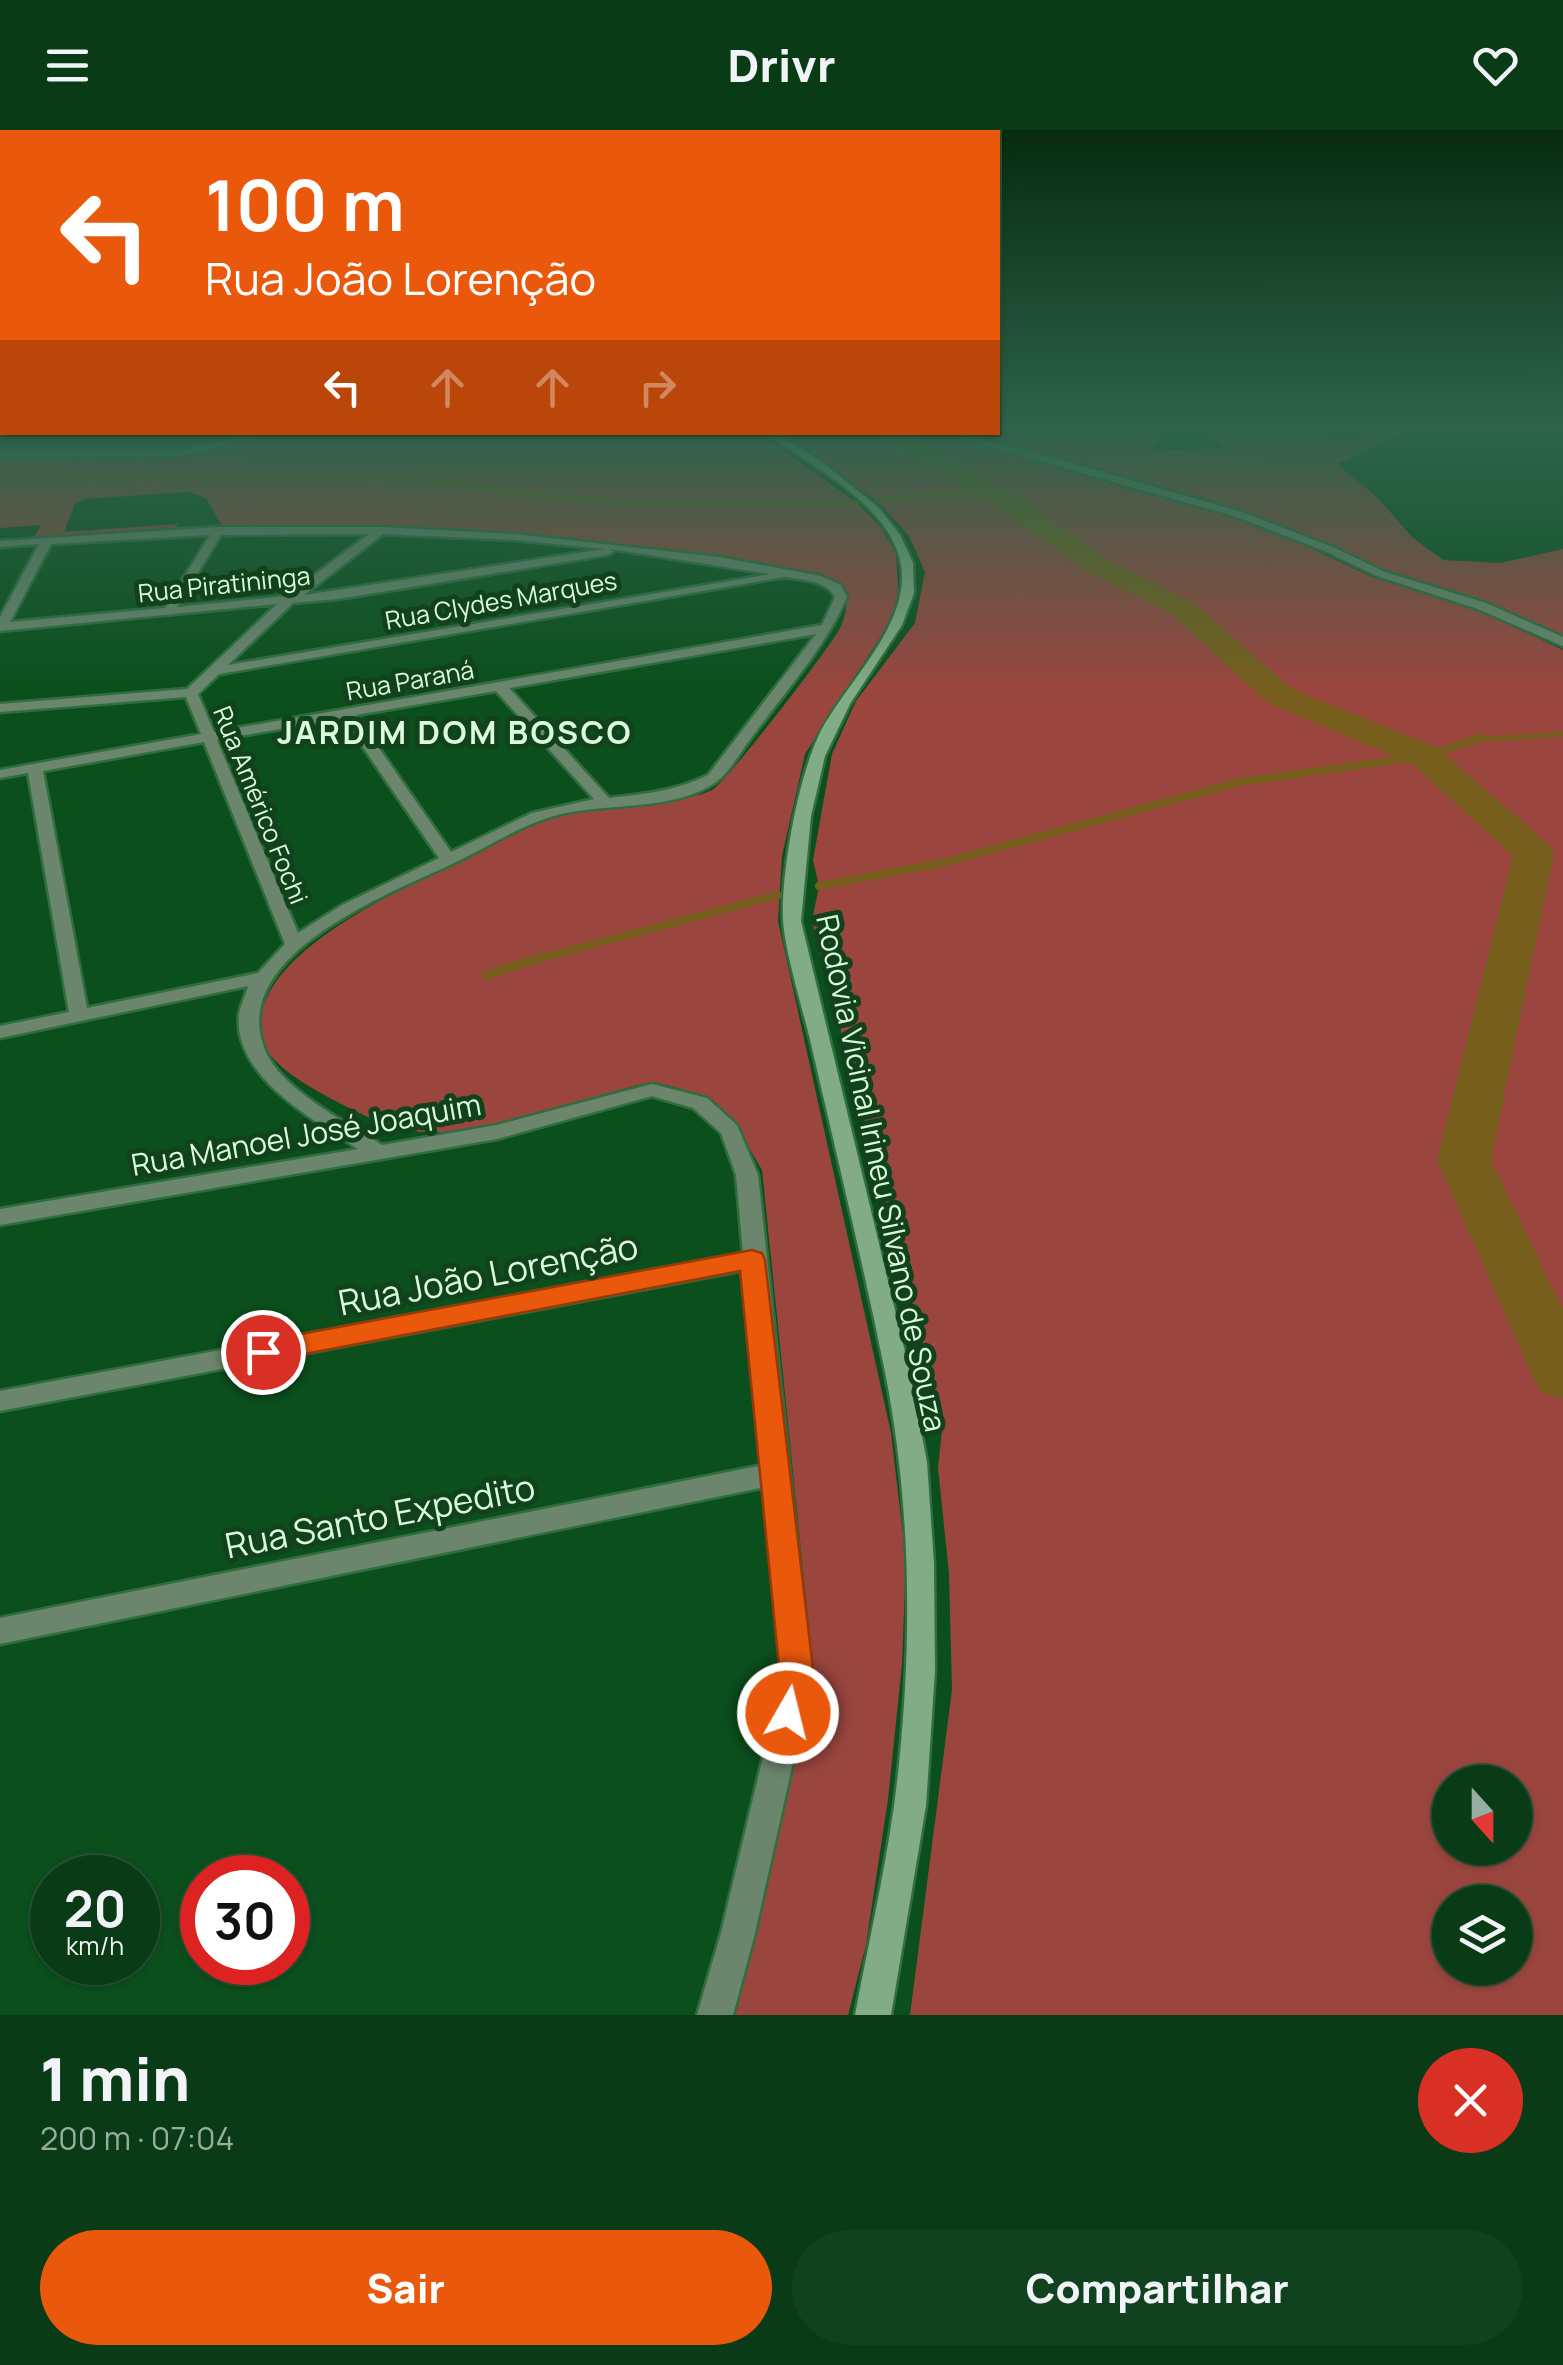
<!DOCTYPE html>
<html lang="pt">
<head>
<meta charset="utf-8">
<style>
  body { margin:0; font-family:Manrope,sans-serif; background:#11421f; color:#f1f3f6; height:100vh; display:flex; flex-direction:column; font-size:38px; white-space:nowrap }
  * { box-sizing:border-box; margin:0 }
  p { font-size:32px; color:#98ada1 }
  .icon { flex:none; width:55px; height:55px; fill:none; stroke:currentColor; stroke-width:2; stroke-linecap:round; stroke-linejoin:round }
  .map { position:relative; height:1885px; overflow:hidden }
  .side { display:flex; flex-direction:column; background:#083b16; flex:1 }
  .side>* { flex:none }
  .top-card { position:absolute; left:0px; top:0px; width:1000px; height:305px; box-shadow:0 2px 8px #0004,0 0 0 2px #295535; background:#ea580c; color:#fff; overflow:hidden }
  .needle { width:65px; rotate:159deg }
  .buttons { position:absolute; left:1432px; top:1635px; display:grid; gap:20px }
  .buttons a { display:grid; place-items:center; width:100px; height:100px; border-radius:50%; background:#083b16; box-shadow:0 2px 8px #0004,0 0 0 2px #295535; font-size:50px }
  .speed { position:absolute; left:30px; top:1725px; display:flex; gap:20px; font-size:50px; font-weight:700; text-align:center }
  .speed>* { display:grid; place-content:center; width:130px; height:130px; border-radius:50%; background:#083b16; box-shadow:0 2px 8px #0004,0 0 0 2px #295535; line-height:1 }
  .speed small { font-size:25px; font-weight:400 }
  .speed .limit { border:15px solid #d22; background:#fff; color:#111 }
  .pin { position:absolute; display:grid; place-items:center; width:85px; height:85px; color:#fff; margin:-42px; border:5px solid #fff; border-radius:50%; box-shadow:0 2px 10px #0007 }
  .me { position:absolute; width:110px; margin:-55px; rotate:8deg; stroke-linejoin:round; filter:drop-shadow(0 0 8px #0008) }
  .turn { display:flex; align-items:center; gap:35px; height:210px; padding:0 40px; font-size:45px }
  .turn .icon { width:130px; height:130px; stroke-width:2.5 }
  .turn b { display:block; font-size:70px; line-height:85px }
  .lanes { display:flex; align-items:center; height:95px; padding:0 40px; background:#0003; justify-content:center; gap:50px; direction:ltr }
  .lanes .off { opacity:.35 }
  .round { display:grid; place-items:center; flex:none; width:105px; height:105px; border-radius:52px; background:#11421f }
  .summary { display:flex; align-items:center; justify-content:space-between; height:170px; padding:0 40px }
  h1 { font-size:60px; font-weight:800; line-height:75px }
  .action { display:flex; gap:20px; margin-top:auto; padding:20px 40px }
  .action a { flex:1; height:115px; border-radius:60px; background:#ea580c; color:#fff; font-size:40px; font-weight:800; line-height:115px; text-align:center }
  .action a+a { background:#11421f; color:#f1f3f6 }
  header { display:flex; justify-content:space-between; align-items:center; height:130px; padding:0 40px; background:#083b16; font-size:45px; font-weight:800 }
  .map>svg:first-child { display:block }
  .green { fill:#9a463f; fill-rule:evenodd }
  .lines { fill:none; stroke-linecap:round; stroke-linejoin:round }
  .stream-far2 { stroke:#785f1e; stroke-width:5 }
  .stream-far1 { stroke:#785f1e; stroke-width:8 }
  .stream { stroke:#785f1e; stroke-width:9 }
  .river { fill:#785f1e; fill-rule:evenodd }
  .street-casing { stroke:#306e3f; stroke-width:5 }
  .secondary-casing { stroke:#306e3f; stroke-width:5 }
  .street { fill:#6c866e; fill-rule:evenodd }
  .secondary { fill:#82ac86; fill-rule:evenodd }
  .route { fill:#ea580c; stroke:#983908; stroke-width:2.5 }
  .labels { text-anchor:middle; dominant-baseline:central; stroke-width:10; stroke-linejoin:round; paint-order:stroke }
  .far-street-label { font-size:25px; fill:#dafadc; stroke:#12421b }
  .street-label { font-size:30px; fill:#dafadc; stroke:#12421b }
  .far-district-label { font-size:32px; font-weight:bold; letter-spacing:2.5px; fill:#dafadc; stroke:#12421b }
  .near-street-label { font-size:35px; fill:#dafadc; stroke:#12421b }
</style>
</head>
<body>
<header><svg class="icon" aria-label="menu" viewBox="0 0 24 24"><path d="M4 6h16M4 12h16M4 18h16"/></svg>Drivr<svg class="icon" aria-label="heart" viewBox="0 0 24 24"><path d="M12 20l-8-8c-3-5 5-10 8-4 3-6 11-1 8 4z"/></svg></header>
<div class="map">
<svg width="1563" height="1885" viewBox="0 0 1563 1885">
  <rect width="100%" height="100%" fill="#0b4f1d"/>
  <!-- green -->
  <g class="green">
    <path d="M 998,296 L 1291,296 L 1294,302 C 1324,302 1334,312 1365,308 L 1348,298 L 1400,296 L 1410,300 L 1337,334 L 1378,368 L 1412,407 L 1443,430 L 1500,433 L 1563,419 L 1563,506 L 1488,474 L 1386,441 L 1288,397 L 1068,332 L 949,303 L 998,302 ZM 1200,299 L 1226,318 L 1155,321 L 1150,316 L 1159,314 L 1153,309 L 1164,307 L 1157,303 Z"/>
    <path d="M 373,302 L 758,302 L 857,373 L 880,396 L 896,422 L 899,470 L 892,489 L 805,624 L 782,726 L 778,791 L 891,1303 L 906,1430 L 902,1534 L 888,1669 L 866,1815 L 848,1885 L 732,1885 L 814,1547 L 762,1040 C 733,987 713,963 652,952 C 567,970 477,1016 390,998 C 358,981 279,949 265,916 C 232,834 399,760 452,735 C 486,718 519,697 555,687 C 574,681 595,675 614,673 C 645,670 684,673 712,660 C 725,654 828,520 839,500 C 846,487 849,471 844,457 C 791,434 729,428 672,421 C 523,401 372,397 222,396 L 206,368 L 188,362 L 84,369 L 75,374 L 64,402 L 178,394 L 176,399 L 33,409 L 41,395 L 0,398 L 0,327 L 185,325 L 280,304 Z"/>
    <path d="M 777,303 L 933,303 L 1034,328 L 1275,401 L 1372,447 L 1479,480 L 1563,520 L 1563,1885 L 910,1885 L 952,1560 L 949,1443 L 938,1338 L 942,1300 L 905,1143 L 812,791 L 819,756 L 813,730 L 832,624 L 856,571 L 915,493 L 925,442 L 909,406 L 877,371 ZM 1450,1652 L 1515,1652 L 1515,1718 L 1450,1718 ZM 1450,1772 L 1515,1772 L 1515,1838 L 1450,1838 Z"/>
  </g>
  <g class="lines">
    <!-- stream-far2 -->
    <g class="stream-far2">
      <path d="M 0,351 L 313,345 L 436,351 L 543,366 L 635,373 L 857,373"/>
      <path d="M 877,371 L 921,365 L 995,365"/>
      <path d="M 1475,610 L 1563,604"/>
    </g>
    <!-- stream-far1 -->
    <g class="stream-far1">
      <path d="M 819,756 L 942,733 L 1240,652 L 1425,626 L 1483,607"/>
      <path d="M 538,829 L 778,765"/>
    </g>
    <!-- stream -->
    <path class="stream" d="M 486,845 L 546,826"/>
    <!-- river -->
    <path class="river" d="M 872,302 L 901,302 L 1024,371 L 1110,431 L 1192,471 L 1292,559 L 1438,618 L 1548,714 L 1554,723 L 1491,1030 L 1563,1180 L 1563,1269 L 1541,1262 L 1532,1245 L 1437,1030 L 1513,726 L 1412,634 L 1268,573 L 1170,483 L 1090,443 L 1006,383 Z"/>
    <defs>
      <g id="street">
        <path d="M 264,302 L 283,302 L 182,326 L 0,327 L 0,321 L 182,320 Z"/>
        <path d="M 936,302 L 953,302 L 1041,324 L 1242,382 L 1335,418 L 1385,442 L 1486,473 L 1563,507 L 1563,516 L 1478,479 L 1377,446 L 1327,422 L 1234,386 Z"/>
        <path d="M 218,397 L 382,397 L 515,404 L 719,427 L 821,446 L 841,455 L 847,467 C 824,520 783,564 749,611 C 739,624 729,643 716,652 C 676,681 607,673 561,684 C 521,694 487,718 450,735 C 386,765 227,826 265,920 C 281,960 347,992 382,1015 L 497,995 L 652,954 L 707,968 L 737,995 L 758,1045 L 812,1547 L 755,1803 L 733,1885 L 697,1885 L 721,1803 L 782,1547 L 765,1357 L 0,1514 L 0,1488 L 763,1335 L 745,1140 L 0,1281 L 0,1261 L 743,1123 L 736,1045 L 721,1003 L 693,978 L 652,966 L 497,1009 L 0,1095 L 0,1079 L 358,1019 C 315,990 233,947 239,885 C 240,876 246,865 248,856 L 0,908 L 0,896 L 69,882 L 28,643 L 0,648 L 0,640 L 201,604 L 186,567 L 0,582 L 0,574 L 187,559 L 277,474 L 0,501 L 0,487 L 39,414 L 0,417 L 0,411 ZM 369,404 L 286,466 L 177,477 L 221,405 ZM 383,404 L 515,410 L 605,419 L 304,465 ZM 210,405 L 165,478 L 10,492 L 51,414 ZM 610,419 L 771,444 L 228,535 L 293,473 L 338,469 L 607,425 L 613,422 ZM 784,447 C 802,450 826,450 835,467 L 822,495 L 214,602 L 198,564 L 219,544 ZM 816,504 L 708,645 C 676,661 644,664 609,668 L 509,558 ZM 496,561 L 594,669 L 532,683 L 451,722 L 356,585 ZM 343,588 L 439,728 L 342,775 L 298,803 L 217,610 ZM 204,612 L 285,814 L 258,843 L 87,878 L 43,641 Z"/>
      </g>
      <path id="secondary" d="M 765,302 L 776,302 L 826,335 L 879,378 L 900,405 L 913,433 L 914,463 L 902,495 L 850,574 L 825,626 L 811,686 L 801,791 L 909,1238 L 927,1332 L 934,1434 L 935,1541 L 926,1676 L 891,1885 L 855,1885 C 868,1816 884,1746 894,1676 C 913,1532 913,1380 884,1237 C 862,1129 836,1022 811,914 C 803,879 785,823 783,790 C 781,742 798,650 818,607 C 843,555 911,496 901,435 C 891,374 809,336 765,302 Z"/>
    </defs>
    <!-- street casing -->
    <use href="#street" class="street-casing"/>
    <!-- secondary casing -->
    <use href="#secondary" class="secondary-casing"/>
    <!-- street -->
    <use href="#street" class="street"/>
    <!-- secondary -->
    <use href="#secondary" class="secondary"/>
  </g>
  <!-- sky -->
  <linearGradient id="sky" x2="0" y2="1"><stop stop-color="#062b10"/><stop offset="0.53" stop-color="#2e634c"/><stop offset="1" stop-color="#2e634c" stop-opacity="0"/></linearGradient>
  <rect width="1563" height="560" fill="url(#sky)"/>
  <!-- route -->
  <path class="route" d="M 752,1120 L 762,1123 L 765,1130 L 814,1547 L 801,1595 L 788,1600 L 776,1595 L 771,1583 L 780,1547 L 740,1141 L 263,1232 L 253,1229 L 249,1222 L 253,1214 L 263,1211 Z"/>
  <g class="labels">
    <!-- far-street labels -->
    <g class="far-street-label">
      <text transform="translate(224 454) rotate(-6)">Rua Piratininga</text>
      <text transform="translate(501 470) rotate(-10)">Rua Clydes Marques</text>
      <text transform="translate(410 550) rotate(-10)">Rua Paraná</text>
      <text transform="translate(261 675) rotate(68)">Rua Américo Fochi</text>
    </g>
    <!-- street labels -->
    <g class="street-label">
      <text transform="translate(306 1004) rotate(-10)">Rua Manoel José Joaquim</text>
      <text transform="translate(882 1043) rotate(78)">Rodovia Vicinal Irineu Silvano de Souza</text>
    </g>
    <!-- far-district labels -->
    <g class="far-district-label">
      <text x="455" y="602">JARDIM DOM BOSCO</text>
    </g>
    <!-- near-street labels -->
    <g class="near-street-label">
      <text transform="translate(488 1144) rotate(-11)">Rua João Lorenção</text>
      <text transform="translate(380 1386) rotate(-11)">Rua Santo Expedito</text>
    </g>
  </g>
</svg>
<div class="buttons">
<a><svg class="needle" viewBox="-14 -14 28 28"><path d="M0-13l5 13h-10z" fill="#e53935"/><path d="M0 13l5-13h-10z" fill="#98ada1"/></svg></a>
<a><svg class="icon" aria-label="layers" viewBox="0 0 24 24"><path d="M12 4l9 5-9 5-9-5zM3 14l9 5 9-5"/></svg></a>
</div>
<div class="speed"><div>20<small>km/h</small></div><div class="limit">30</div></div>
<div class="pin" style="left:263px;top:1222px;background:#d93025"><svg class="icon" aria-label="arrive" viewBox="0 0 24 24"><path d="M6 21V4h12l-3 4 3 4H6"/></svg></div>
<svg class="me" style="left:788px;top:1583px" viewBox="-20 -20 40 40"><circle r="17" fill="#ea580c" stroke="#fff" stroke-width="3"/><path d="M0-11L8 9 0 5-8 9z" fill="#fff"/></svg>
<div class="top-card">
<div class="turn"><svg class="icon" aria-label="left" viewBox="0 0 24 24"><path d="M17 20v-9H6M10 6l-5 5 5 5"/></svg><div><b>100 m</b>Rua João Lorenção</div></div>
<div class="lanes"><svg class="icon" aria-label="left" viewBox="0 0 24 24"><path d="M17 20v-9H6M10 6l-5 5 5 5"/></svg><svg class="icon off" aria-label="ahead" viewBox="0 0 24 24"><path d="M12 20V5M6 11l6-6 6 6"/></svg><svg class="icon off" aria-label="ahead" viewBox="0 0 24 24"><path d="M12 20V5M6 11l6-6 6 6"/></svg><svg class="icon off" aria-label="right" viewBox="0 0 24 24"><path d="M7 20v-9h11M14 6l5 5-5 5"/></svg></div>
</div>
</div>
<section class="side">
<div class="summary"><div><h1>1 min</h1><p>200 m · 07:04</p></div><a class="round" style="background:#d93025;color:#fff"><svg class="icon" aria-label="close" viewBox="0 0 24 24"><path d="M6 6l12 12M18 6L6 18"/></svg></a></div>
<div class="action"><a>Sair</a><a>Compartilhar</a></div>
</section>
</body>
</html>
